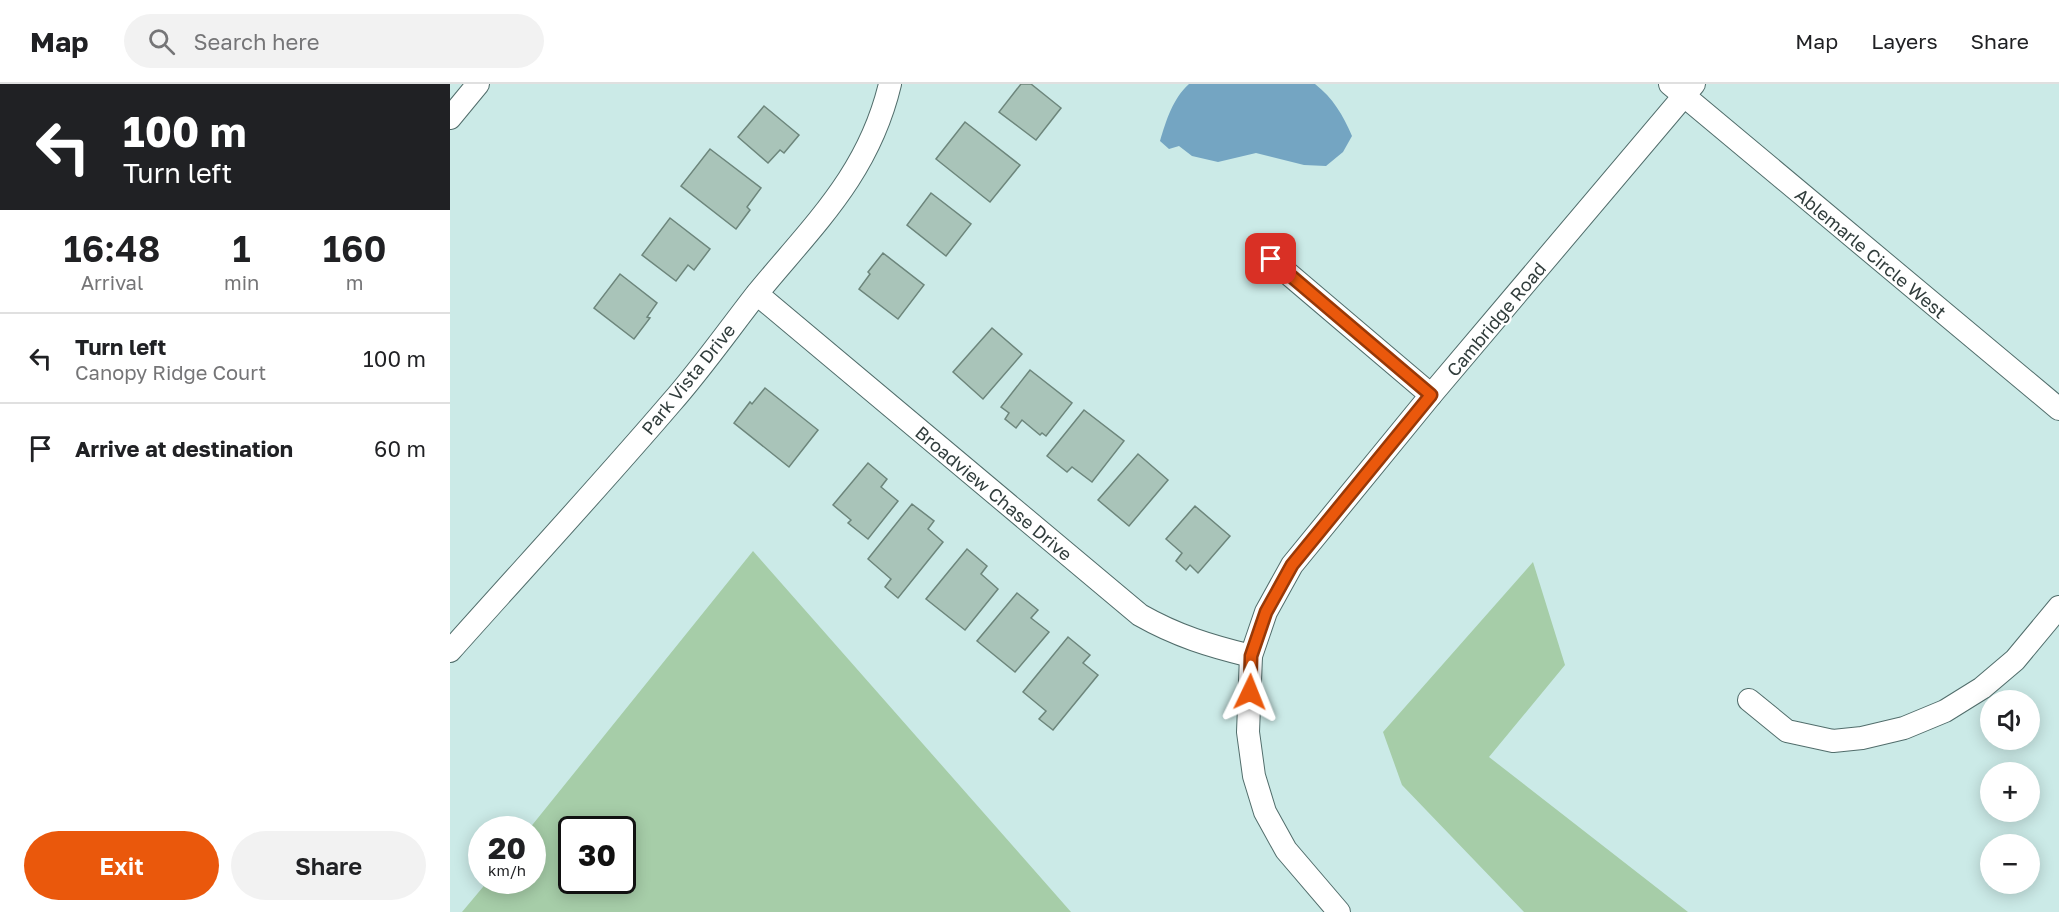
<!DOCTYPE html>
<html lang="en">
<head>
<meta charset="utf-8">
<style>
  body { margin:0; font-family:"Golos Text",sans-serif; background:#f2f2f2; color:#202124; height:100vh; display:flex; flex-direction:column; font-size:22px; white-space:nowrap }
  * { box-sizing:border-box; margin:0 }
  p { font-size:20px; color:#757577 }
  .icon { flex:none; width:33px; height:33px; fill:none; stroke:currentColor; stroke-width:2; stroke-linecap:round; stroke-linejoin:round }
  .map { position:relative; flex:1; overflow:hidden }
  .panel { display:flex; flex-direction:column; background:#fff; width:450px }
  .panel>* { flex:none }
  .guide { background:#202124; color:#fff; overflow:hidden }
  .buttons { position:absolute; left:1530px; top:606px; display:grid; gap:12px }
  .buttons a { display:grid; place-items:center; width:60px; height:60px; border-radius:50%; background:#fff; box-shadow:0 3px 15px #0003; font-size:30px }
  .speed { position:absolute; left:18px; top:732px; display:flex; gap:12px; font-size:30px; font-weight:700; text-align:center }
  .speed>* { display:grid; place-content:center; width:78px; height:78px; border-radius:50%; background:#fff; box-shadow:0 3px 15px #0003; line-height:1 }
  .speed small { font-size:15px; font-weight:400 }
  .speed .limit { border:3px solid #111; border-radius:9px; background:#fff; color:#111 }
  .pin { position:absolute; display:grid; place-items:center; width:51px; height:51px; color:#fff; margin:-26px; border-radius:12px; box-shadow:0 3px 9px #0006 }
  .me { position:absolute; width:66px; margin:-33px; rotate:2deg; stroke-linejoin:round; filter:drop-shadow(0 0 4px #0008) }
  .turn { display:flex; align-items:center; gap:21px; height:126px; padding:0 24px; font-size:27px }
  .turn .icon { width:78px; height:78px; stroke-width:2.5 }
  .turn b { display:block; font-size:42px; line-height:51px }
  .eta { display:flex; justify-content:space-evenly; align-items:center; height:102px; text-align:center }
  .eta b { font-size:36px; font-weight:600; line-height:42px }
  .cta { display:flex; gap:12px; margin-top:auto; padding:12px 24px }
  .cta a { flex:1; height:69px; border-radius:36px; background:#ea580c; color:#fff; font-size:24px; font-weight:600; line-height:69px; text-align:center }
  .cta a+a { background:#f2f2f2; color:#202124 }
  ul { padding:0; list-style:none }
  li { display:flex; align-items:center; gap:18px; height:90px; padding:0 24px; border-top:2px solid #e0e0e0 }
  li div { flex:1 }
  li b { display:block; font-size:22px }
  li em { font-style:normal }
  header { display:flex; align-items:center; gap:36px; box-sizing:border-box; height:84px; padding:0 30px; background:#fff; border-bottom:2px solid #e0e0e0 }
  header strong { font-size:28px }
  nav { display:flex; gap:33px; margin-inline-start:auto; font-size:21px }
  .search { width:420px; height:54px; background:#f2f2f2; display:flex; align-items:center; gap:15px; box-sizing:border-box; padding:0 21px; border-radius:33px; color:#757577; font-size:22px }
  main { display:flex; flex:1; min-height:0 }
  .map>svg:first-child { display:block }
  .green { fill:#a6cda8; fill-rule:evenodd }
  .water { fill:#74a5c2 }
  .building { fill:#a9c4b9; stroke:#6d867c; stroke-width:1.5 }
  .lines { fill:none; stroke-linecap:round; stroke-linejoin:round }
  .street-casing { stroke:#516d6b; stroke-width:24 }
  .street { stroke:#fff; stroke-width:22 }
  .route-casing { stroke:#983908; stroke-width:15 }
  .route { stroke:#ea580c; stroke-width:10 }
  .labels { text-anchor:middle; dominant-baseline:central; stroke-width:4.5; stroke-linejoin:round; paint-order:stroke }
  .street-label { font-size:18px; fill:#313d3c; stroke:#fff }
</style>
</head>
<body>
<header>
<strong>Map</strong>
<div class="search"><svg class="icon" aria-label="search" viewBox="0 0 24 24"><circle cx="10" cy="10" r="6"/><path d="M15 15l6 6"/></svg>Search here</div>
<nav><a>Map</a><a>Layers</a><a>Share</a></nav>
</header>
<main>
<section class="panel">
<div class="guide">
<div class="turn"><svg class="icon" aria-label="left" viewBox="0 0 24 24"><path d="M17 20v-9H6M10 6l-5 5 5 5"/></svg><div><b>100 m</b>Turn left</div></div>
</div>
<div class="eta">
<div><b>16:48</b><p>Arrival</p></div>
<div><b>1</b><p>min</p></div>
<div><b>160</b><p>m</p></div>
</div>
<ul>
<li><svg class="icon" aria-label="left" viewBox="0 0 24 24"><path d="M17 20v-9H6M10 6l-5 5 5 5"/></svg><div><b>Turn left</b><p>Canopy Ridge Court</p></div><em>100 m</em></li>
<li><svg class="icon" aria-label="arrive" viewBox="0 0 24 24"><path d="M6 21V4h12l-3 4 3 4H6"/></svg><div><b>Arrive at destination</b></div><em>60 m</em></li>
</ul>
<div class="cta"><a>Exit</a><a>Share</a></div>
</section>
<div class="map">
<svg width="1609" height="828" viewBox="0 0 1609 828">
  <rect width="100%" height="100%" fill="#cbeae7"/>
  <!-- green -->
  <g class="green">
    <path d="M 303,467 L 621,828 L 12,828 L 38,797 L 82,796 L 82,746 L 79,745 ZM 122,746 L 172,746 L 172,796 L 122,796 Z"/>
    <path d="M 1083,478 L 1115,581 L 1039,673 L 1238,828 L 1074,828 L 952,701 L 933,648 Z"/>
  </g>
  <!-- water -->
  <path class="water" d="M 739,0 L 865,0 C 883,14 893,31 902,52 L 893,68 L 876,82 L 854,81 L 806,69 L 768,78 L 742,72 L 729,62 L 719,65 L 710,57 C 716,37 723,14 739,0 Z"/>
  <!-- building -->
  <g class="building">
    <path d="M 571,0 L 581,0 L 611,24 L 586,56 L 549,28 Z"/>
    <path d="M 314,22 L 349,51 L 334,69 L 330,66 L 318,79 L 288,53 Z"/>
    <path d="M 515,38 L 570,81 L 540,118 L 486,75 Z"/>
    <path d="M 260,65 L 311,104 L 297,123 L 300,126 L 286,145 L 231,102 Z"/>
    <path d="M 481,109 L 521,140 L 496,172 L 457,141 Z"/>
    <path d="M 220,134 L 260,165 L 244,186 L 238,181 L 226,197 L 192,171 Z"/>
    <path d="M 433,169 L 474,201 L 448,235 L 409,205 L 420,190 L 418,188 Z"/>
    <path d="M 170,190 L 207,219 L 197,233 L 200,234 L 184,255 L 144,224 Z"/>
    <path d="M 542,244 L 572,270 L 533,315 L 503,288 Z"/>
    <path d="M 580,286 L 622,319 L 596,352 L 592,349 L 590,351 L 572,336 L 566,344 L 555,335 L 559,329 L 551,323 Z"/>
    <path d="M 315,304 L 368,346 L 339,383 L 284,339 L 300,318 L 302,320 Z"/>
    <path d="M 634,326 L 674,357 L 642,398 L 622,383 L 617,388 L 597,372 Z"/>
    <path d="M 688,370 L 718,396 L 679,442 L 648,416 Z"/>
    <path d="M 418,379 L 437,395 L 431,403 L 448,417 L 418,455 L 398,439 L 401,436 L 383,421 Z"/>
    <path d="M 462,420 L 484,437 L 478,445 L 493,458 L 448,514 L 435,503 L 441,495 L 418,475 Z"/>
    <path d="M 745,422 L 780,452 L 748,489 L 740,481 L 736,486 L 726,477 L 732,469 L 716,455 Z"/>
    <path d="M 517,465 L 537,482 L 531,490 L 548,505 L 515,546 L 476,515 Z"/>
    <path d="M 567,509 L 588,526 L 581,534 L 599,548 L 565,588 L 527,557 Z"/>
    <path d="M 618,553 L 640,571 L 633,579 L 648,591 L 603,646 L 589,635 L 596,627 L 573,608 Z"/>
  </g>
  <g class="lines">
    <defs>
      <g id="street">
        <path d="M 1220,0 L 1609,325"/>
        <path d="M 0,34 L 28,0"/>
        <path d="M 821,175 L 981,311"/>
        <path d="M 307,210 L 690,531 C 727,552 760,562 801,572"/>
        <path d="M 0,567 C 74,484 149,403 221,319 C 251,285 277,248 305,212 C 362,142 418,92 440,0"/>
        <path d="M 1299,616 L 1337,647 L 1383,657 L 1412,654 L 1454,644 L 1495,627 L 1532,604 L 1565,576 L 1609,523"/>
        <path d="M 889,828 L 836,766 L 815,728 L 804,692 L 798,648 L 801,572 L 816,528 L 842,481 L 981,311 L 1244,0"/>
      </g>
    </defs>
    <!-- street casing -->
    <use href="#street" class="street-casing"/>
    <!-- street -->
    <use href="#street" class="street"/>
  </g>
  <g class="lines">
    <defs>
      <path id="route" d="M 800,608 L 801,572 L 816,528 L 842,481 L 981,311 L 821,175"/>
    </defs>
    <!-- route casing -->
    <use href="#route" class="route-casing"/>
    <!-- route -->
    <use href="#route" class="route"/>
  </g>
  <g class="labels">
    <!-- street labels -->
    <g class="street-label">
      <text transform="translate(1421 169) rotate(40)">Ablemarle Circle West</text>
      <text transform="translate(1046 235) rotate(-50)">Cambridge Road</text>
      <text transform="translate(238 295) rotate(-51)">Park Vista Drive</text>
      <text transform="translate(544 409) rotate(40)">Broadview Chase Drive</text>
    </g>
  </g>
</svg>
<div class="buttons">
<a><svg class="icon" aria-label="sound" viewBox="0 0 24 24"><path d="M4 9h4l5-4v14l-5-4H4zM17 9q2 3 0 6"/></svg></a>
<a>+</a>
<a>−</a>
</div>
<div class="speed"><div>20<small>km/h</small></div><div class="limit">30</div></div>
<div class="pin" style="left:821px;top:175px;background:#d93025"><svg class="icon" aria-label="arrive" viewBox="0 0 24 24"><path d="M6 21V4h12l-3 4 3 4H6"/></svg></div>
<svg class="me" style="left:800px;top:608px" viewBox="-20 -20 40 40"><path d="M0-17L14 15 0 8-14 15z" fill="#ea580c" stroke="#fff" stroke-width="4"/></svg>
</div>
</main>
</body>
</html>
